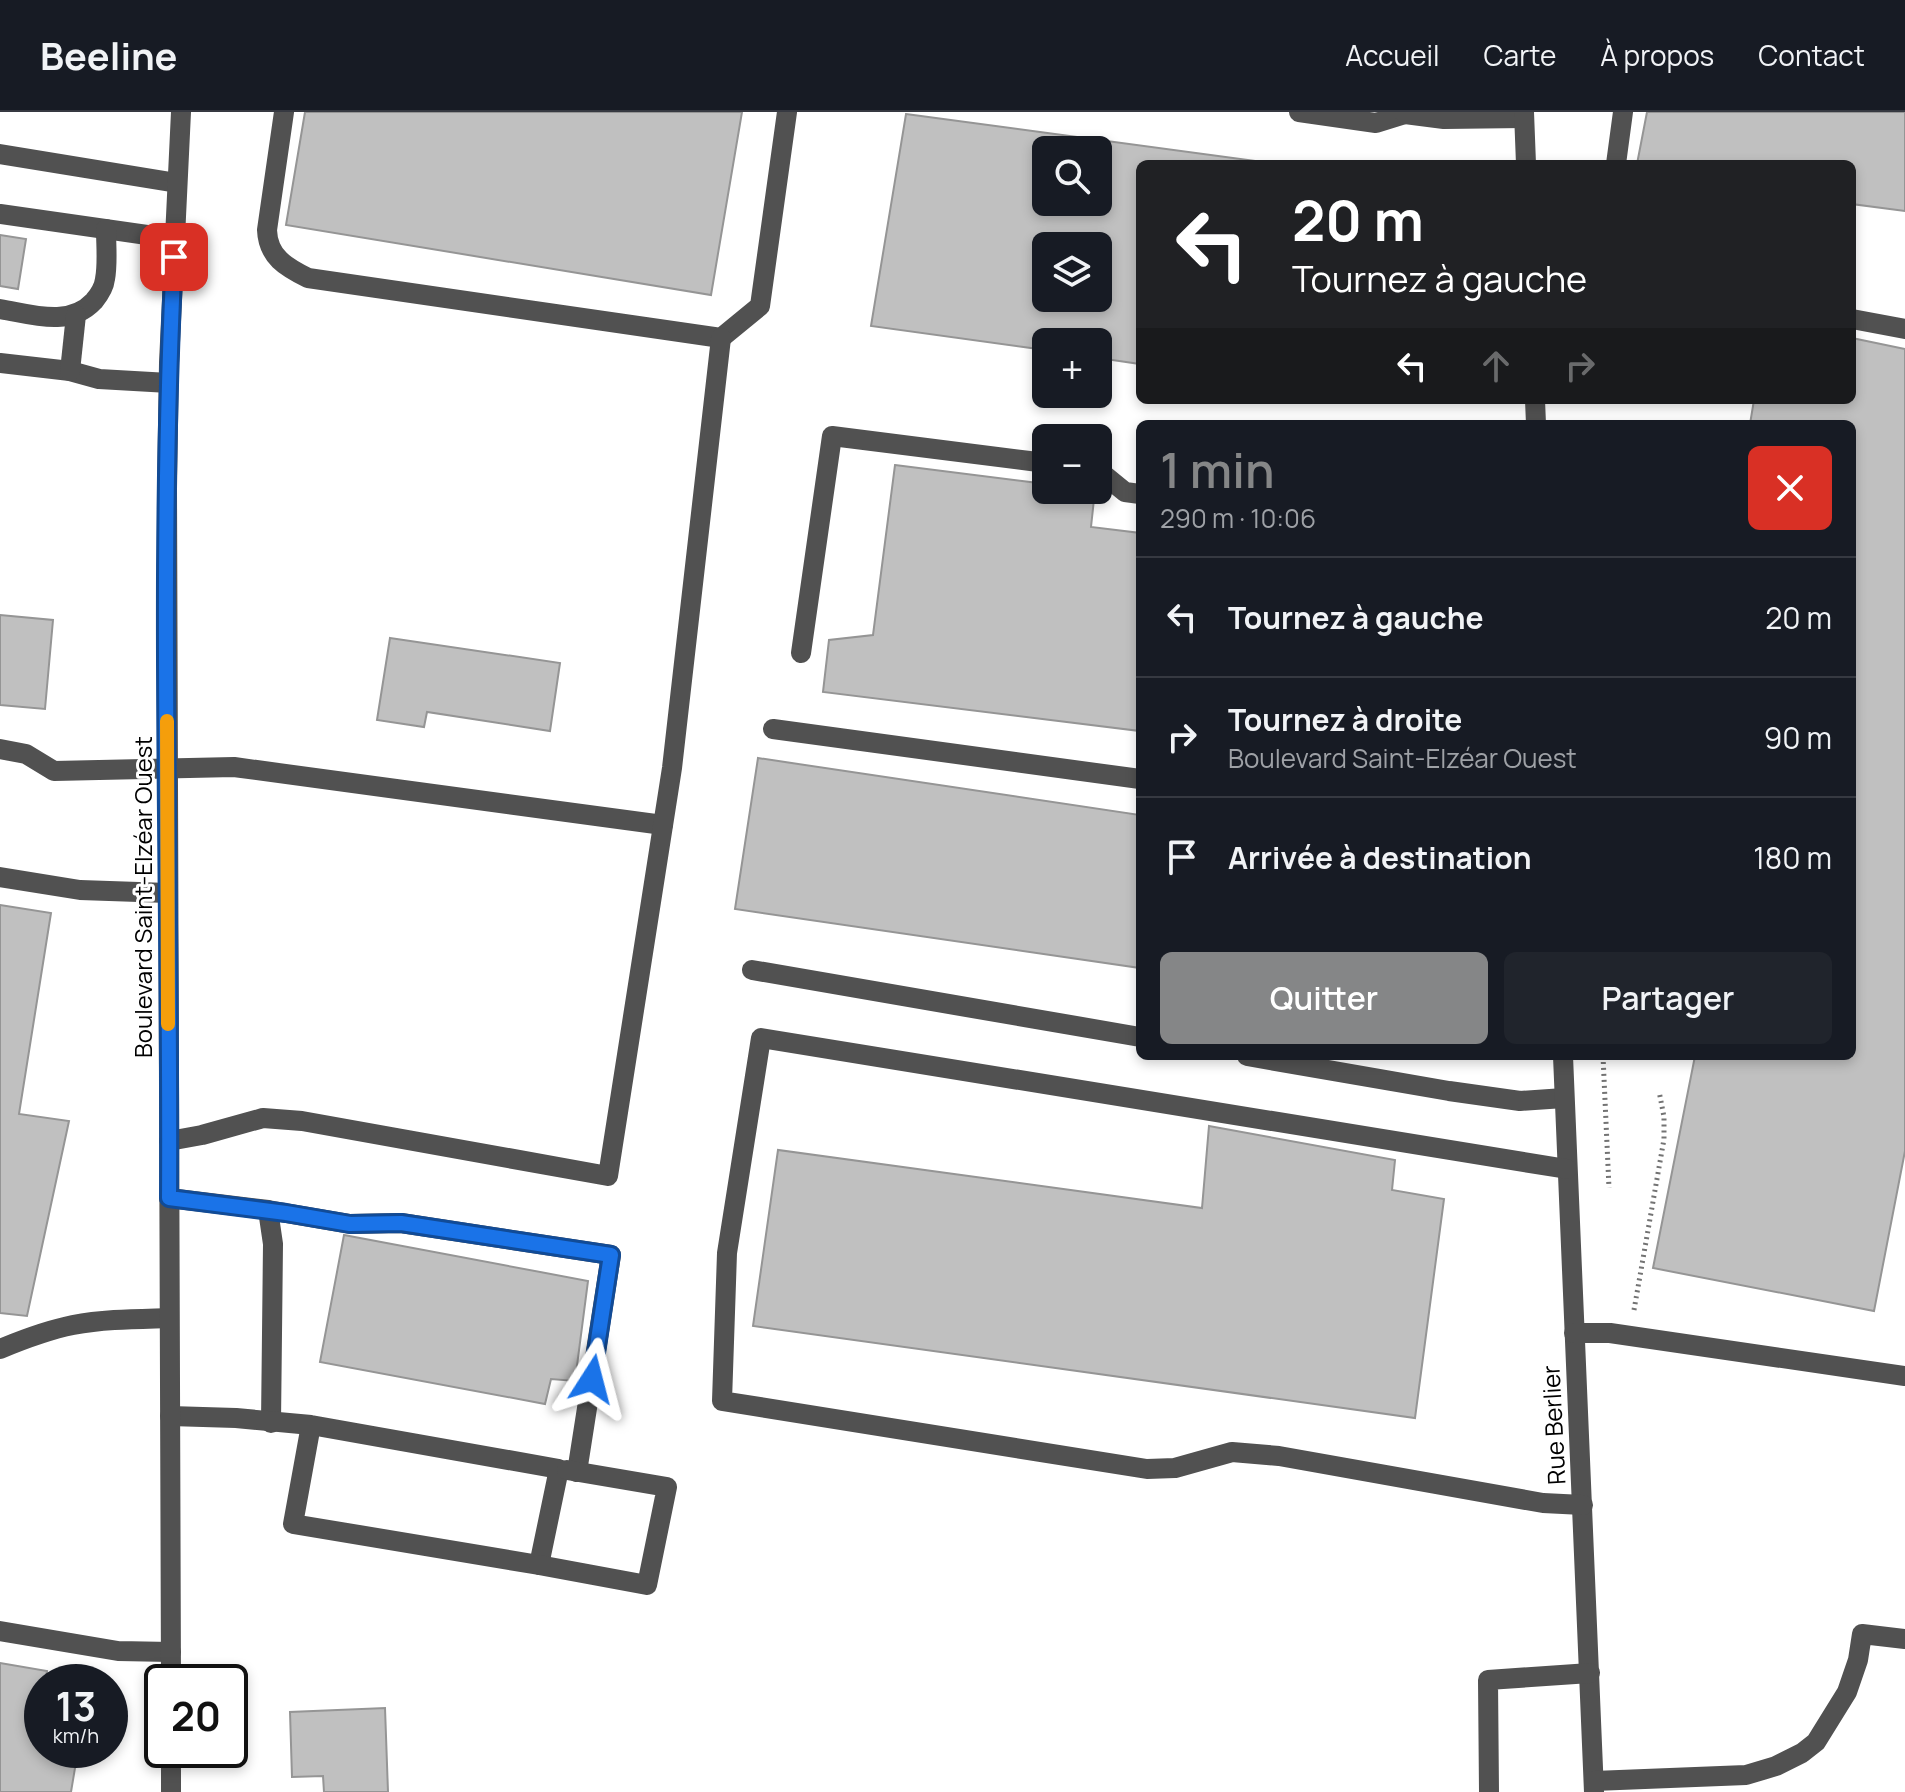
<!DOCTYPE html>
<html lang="fr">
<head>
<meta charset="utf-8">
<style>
  body { margin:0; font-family:Manrope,sans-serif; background:#20242c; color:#f1f3f6; height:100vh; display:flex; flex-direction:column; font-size:30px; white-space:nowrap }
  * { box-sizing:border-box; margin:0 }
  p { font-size:26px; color:#9ea1a6 }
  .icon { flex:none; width:44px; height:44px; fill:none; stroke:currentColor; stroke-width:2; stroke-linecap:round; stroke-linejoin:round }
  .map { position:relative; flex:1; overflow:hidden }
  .sheet { position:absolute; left:1136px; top:308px; width:720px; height:640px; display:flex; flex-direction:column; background:#171b24; border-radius:12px; box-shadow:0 4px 12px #0003 }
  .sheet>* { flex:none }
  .top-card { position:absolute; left:1136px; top:48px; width:720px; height:244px; border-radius:12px; box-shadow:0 4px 12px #0003; background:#202124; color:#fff; overflow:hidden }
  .tools { position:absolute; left:1032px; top:24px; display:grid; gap:16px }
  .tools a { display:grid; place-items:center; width:80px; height:80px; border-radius:12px; background:#171b24; box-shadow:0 4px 12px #0003; font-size:40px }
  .speed { position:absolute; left:24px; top:1552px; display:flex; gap:16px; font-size:40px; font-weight:700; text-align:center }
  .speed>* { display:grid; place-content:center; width:104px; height:104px; border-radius:50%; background:#171b24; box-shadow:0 4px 12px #0003; line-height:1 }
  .speed small { font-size:20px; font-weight:400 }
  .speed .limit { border:4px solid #111; border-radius:12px; background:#fff; color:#111 }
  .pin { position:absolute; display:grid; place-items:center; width:68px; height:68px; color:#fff; margin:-34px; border-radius:16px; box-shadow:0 4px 12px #0006 }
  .me { position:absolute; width:88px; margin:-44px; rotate:9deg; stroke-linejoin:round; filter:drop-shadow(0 0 6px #0008) }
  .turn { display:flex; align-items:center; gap:28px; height:168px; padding:0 24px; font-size:36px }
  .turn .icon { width:104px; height:104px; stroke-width:2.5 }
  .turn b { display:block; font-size:56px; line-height:68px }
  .lanes { display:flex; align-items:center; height:76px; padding:0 24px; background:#0003; justify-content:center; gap:40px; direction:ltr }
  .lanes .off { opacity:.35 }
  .round { display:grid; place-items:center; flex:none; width:84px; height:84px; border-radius:12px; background:#20242c }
  .head { display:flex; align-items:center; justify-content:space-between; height:136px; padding:0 24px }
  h1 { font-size:48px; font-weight:600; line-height:60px; color:#858687 }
  .primary-button { display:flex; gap:16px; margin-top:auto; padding:16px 24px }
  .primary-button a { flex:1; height:92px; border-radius:12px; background:#858687; color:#fff; font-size:32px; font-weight:600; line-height:92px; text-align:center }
  .primary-button a+a { background:#20242c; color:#f1f3f6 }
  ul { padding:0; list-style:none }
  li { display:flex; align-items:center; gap:24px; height:120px; padding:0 24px; border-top:2px solid #363941 }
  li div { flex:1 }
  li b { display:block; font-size:30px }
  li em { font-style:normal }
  header { display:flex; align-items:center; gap:48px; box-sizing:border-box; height:112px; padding:0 40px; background:#171b24; border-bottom:2px solid #363941 }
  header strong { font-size:38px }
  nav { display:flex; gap:44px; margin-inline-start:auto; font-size:28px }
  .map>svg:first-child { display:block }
  .building { fill:#c0c0c0; stroke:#959595; stroke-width:2; fill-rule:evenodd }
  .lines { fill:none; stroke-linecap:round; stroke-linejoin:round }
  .path { stroke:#737373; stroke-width:5; stroke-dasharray:2 4; stroke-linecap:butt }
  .minor { stroke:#515151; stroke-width:20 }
  .route-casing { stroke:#114b97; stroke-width:20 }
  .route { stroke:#1a73e8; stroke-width:14 }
  .slow { stroke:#f59e0b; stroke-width:14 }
  .labels { text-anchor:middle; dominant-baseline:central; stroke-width:6; stroke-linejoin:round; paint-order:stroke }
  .street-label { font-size:24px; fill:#000; stroke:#fff }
</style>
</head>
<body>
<header>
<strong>Beeline</strong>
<nav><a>Accueil</a><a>Carte</a><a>À propos</a><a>Contact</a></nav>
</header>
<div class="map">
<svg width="1905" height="1680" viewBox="0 0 1905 1680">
  <rect width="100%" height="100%" fill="#fff"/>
  <!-- building -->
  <g class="building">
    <path d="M 305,0 L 742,0 L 711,183 L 286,113 Z"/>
    <path d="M 1647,0 L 1905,0 L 1905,99 L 1852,92 L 1852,52 L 1637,52 Z"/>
    <path d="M 906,2 L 1277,52 L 1140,52 L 1140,252 L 1098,246 L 1098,230 L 1046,230 L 1046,238 L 871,214 ZM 1046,38 L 1098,38 L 1098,90 L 1046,90 ZM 1046,134 L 1098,134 L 1098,186 L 1046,186 Z"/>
    <path d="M 0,123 L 26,127 L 18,177 L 0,174 Z"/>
    <path d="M 1852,226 L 1905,237 L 1905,1039 L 1874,1199 L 1653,1156 L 1695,944 L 1852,944 L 1852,312 L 1750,312 L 1754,288 L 1852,288 Z"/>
    <path d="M 895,353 L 1046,372 L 1046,378 L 1095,378 L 1091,415 L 1140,421 L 1140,619 L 823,580 L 829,528 L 873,523 Z"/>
    <path d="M 0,503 L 53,508 L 45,597 L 0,593 Z"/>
    <path d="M 390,526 L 560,551 L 550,619 L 427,600 L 424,615 L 377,608 Z"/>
    <path d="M 758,646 L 1140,703 L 1140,856 L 735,797 Z"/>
    <path d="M 0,793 L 51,801 L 19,1002 L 69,1009 L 27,1204 L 0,1201 Z"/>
    <path d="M 1209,1014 L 1395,1048 L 1392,1078 L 1444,1087 L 1415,1306 L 753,1214 L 778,1038 L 1202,1096 Z"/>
    <path d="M 344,1123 L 588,1169 L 575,1269 L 551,1267 L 545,1292 L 320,1250 Z"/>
    <path d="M 0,1551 L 47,1559 L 45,1570 L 42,1570 L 42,1588 L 37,1620 L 42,1621 L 42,1638 L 78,1638 L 71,1680 L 0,1680 Z"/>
    <path d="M 385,1596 L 388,1680 L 324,1680 L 323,1664 L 292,1665 L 290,1600 Z"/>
  </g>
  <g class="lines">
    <!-- path -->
    <g class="path">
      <path d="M 1603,944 L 1609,1076"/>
      <path d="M 1634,1198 L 1664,1027 L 1664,1005 L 1659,979"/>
    </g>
    <!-- minor -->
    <g class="minor">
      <path d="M 284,0 L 267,118 C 268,145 286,155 308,166 L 721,226 L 760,194 L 787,0"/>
      <path d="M 1299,0 L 1376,11 L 1405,2"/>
      <path d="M 1405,0 L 1405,2 L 1444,7 L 1524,6"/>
      <path d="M 1524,0 L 1526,52"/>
      <path d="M 0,42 L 177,71"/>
      <path d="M 1616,52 L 1623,0"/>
      <path d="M 0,102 L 175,127"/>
      <path d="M 0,197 C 31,202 69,216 94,189 C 99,183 104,176 105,167 C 108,152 106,133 106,117"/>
      <path d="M 1852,207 L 1905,217"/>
      <path d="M 0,251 L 70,259 L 99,267 L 169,271"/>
      <path d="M 70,259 L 76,203"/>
      <path d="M 1535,288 L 1536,312"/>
      <path d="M 1098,358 L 1125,380 L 1140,382"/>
      <path d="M 801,541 L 832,324 L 1046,351"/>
      <path d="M 773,617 L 1140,667"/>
      <path d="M 0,637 L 26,642 L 54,659 L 234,655 L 663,713"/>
      <path d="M 0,765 L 80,778 L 168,781"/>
      <path d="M 752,858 L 1140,925"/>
      <path d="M 1247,944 L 1449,979 L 1520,989 L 1564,986"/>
      <path d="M 1563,944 L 1594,1680"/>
      <path d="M 169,1029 L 202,1023 L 263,1006 L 302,1009 L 608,1064 L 672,656 L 721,226"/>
      <path d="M 1567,1057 L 761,926 L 727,1141 L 722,1289 L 1147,1357 L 1175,1356 L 1232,1340 L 1279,1344 L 1543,1391 L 1583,1393"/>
      <path d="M 169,1086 L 268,1098 L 273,1132 L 271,1311"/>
      <path d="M 268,1098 L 350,1112 L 401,1111 L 611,1143 L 577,1360"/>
      <path d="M 1574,1221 L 1610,1221 L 1905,1264"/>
      <path d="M 0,1237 C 24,1227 48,1218 73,1213 C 105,1207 137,1207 169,1206"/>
      <path d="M 170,1304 L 236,1306 L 311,1313 L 559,1357 L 539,1453 L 293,1412 L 311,1313"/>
      <path d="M 539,1453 L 647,1473 L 667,1375 L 567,1358"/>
      <path d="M 0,1519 L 118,1539 L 171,1540"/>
      <path d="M 171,1570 L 167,377 L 169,251 L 181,0"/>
      <path d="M 1594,1669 L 1746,1663 L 1776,1654 L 1802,1641 L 1816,1630 L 1847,1580 L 1858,1548 L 1862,1522 L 1905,1527"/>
      <path d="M 171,1680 L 171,1638"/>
      <path d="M 1489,1680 L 1488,1568 L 1590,1561"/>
    </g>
  </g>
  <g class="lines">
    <defs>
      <path id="route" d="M 174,145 C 158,458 171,772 169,1086 L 286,1101 L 350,1112 L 401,1111 L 611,1143 L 592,1267"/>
    </defs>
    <!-- route casing -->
    <use href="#route" class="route-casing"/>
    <!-- route -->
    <use href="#route" class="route"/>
    <!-- slow -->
    <path class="slow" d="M 167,609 L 168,912"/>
  </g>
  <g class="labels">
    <!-- street labels -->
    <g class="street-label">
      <text transform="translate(142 785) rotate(-90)">Boulevard Saint-Elzéar Ouest</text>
      <text transform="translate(1553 1313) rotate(-93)">Rue Berlier</text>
    </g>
  </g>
</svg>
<div class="tools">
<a><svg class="icon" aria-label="search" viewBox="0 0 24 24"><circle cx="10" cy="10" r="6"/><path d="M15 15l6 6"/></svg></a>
<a><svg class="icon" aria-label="layers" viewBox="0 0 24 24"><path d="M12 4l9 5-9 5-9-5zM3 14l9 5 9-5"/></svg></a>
<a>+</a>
<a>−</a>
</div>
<div class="speed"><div>13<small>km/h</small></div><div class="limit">20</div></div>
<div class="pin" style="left:174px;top:145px;background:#d93025"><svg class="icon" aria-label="arrive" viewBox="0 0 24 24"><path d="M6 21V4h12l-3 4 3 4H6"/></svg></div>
<svg class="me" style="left:592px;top:1267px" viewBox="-20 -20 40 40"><path d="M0-17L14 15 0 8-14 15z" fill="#1a73e8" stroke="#fff" stroke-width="4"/></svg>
<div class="top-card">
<div class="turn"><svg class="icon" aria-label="left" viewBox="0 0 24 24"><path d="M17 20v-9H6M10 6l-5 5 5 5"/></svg><div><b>20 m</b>Tournez à gauche</div></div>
<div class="lanes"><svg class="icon" aria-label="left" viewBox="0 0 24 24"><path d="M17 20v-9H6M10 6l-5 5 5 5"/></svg><svg class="icon off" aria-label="ahead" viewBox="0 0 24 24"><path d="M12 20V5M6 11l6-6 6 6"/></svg><svg class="icon off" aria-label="right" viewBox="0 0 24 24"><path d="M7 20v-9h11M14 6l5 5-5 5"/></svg></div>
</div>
<section class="sheet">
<div class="head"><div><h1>1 min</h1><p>290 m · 10:06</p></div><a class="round" style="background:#d93025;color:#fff"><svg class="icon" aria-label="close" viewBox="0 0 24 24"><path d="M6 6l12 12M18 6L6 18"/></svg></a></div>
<ul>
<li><svg class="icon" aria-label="left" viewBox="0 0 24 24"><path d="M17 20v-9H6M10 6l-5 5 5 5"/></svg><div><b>Tournez à gauche</b></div><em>20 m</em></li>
<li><svg class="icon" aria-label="right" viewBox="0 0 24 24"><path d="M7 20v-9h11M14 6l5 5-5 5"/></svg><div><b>Tournez à droite</b><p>Boulevard Saint-Elzéar Ouest</p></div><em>90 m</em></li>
<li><svg class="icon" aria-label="arrive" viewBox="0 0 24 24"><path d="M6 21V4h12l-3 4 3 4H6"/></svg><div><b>Arrivée à destination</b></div><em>180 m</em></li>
</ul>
<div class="primary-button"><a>Quitter</a><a>Partager</a></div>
</section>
</div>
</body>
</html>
